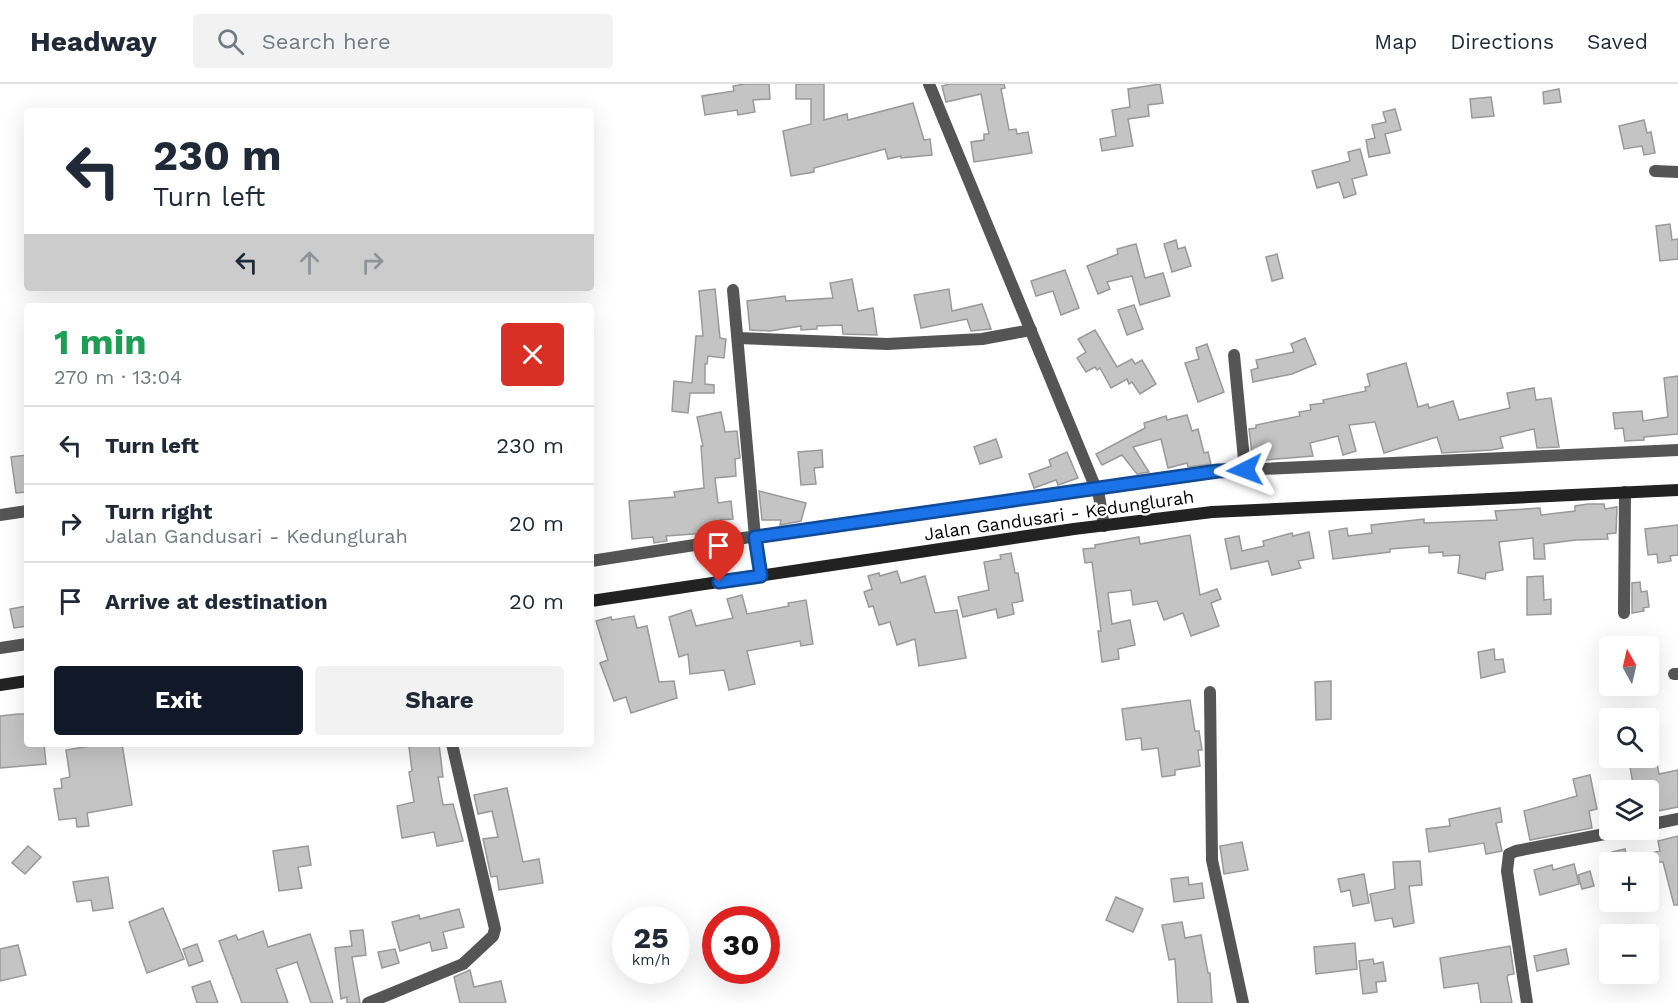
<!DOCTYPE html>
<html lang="en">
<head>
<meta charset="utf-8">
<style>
  body { margin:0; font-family:"Work Sans",sans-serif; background:#f2f2f3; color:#1f2937; height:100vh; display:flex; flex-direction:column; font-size:22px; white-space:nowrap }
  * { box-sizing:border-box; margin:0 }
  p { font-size:20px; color:#747a83 }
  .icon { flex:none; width:33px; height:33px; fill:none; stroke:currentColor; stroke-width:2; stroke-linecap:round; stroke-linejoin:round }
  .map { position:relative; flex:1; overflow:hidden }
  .drawer { position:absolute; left:24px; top:219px; width:570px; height:444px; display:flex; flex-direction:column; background:#fff; border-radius:6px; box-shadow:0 6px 24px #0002 }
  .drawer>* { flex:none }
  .guide { position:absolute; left:24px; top:24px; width:570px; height:183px; border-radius:6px; box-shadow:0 6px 24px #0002; background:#fff; color:#1f2937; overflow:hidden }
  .needle { width:39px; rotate:352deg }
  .tools { position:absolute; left:1599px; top:552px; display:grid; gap:12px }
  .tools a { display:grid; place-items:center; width:60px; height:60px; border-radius:6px; background:#fff; box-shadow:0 6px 24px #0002; font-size:30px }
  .speed { position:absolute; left:612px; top:822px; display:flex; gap:12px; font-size:30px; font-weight:700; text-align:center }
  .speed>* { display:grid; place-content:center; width:78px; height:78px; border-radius:50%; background:#fff; box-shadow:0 6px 24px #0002; line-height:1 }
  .speed small { font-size:15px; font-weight:400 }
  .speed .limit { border:9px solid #d22; background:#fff; color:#111 }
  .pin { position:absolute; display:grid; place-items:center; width:51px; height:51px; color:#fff; margin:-62px -26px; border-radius:50% 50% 50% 0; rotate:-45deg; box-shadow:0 0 6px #0007 }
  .pin .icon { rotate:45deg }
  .me { position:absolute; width:66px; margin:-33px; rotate:267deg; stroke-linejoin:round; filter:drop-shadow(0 0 4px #0008) }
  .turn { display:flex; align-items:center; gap:21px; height:126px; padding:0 30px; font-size:27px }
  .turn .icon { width:78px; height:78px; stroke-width:2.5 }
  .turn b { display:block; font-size:42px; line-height:51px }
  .lanes { display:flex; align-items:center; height:57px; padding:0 30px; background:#0003; justify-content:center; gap:30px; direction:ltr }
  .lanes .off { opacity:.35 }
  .round { display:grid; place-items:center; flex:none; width:63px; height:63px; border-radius:6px; background:#f2f2f3 }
  .summary { display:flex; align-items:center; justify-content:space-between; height:102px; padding:0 30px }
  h1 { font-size:36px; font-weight:700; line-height:45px; color:#1e9e55 }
  .action { display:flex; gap:12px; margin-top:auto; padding:12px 30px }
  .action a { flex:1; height:69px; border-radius:6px; background:#111827; color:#fff; font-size:24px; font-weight:700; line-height:69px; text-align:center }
  .action a+a { background:#f2f2f3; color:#1f2937 }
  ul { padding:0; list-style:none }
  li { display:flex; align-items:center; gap:18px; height:78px; padding:0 30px; border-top:2px solid #e0e1e3 }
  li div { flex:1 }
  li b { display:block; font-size:22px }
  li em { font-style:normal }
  header { display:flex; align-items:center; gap:36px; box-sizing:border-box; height:84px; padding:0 30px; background:#fff; border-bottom:2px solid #e0e1e3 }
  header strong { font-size:28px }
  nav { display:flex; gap:33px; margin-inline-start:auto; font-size:21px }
  .search { width:420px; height:54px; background:#f2f2f3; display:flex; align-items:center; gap:15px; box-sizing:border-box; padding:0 21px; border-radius:6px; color:#747a83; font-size:22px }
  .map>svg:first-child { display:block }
  .building { fill:#c4c4c4; stroke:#999; stroke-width:1.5 }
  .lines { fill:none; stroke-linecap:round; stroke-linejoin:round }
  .street { stroke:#555; stroke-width:12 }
  .secondary { stroke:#222; stroke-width:12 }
  .route-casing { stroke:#114b97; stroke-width:15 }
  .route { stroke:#1a73e8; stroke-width:10 }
  .labels { text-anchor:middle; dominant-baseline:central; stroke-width:4.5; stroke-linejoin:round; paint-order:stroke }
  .street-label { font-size:18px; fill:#000; stroke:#fff }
</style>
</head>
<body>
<header>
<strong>Headway</strong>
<div class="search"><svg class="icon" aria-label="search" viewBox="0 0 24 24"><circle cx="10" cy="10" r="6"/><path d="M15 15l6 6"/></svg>Search here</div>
<nav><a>Map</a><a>Directions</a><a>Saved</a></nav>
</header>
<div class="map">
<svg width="1678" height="919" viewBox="0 0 1678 919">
  <rect width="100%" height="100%" fill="#fff"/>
  <!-- building -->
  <g class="building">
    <path d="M 745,0 L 769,0 L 770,15 L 753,16 L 755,28 L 738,31 L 737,26 L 705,31 L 702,12 L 734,7 L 733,2 Z"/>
    <path d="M 796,0 L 824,0 L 824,36 L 847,30 L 848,36 L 913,19 L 924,56 L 930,55 L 932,71 L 901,74 L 901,72 L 888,75 L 885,65 L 814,84 L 814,88 L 791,92 L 783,47 L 811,40 L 811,15 L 796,15 Z"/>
    <path d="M 949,0 L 1004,0 L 1005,4 L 1001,5 L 1009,46 L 1016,45 L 1017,50 L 1028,48 L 1032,69 L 974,78 L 971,58 L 984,56 L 984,50 L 989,50 L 981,10 L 946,18 L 942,2 Z"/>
    <path d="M 1160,0 L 1163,19 L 1148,21 L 1149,32 L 1128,35 L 1133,62 L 1102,67 L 1100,55 L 1116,52 L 1112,26 L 1130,23 L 1128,5 Z"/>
    <path d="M 1559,5 L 1561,18 L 1544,20 L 1543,8 Z"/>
    <path d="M 1491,13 L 1494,32 L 1472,34 L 1470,15 Z"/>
    <path d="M 1395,25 L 1401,46 L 1385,50 L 1390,69 L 1369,73 L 1366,56 L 1375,54 L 1372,41 L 1386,38 L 1383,28 Z"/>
    <path d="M 1644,36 L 1647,49 L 1651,48 L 1655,69 L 1644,71 L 1642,62 L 1624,65 L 1619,42 Z"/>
    <path d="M 1360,65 L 1367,91 L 1352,95 L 1356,110 L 1344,114 L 1339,98 L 1317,104 L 1312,87 L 1350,77 L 1348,68 Z"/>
    <path d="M 1670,140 L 1672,156 L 1678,155 L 1678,175 L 1660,177 L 1656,142 Z"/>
    <path d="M 1176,156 L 1178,165 L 1185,163 L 1191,182 L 1172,188 L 1164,160 Z"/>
    <path d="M 1136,160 L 1145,194 L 1163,189 L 1170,212 L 1140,221 L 1132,192 L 1107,198 L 1110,205 L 1098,210 L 1087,182 L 1118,170 L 1117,165 Z"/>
    <path d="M 1277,170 L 1283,194 L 1272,197 L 1266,173 Z"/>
    <path d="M 1065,186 L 1079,224 L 1061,231 L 1053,207 L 1036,212 L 1031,197 Z"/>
    <path d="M 852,195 L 858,227 L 873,224 L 877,251 L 843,250 L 842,241 L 817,242 L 817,245 L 801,246 L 801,242 L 770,247 L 750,246 L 747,217 L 785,212 L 786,217 L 833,214 L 830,199 Z"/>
    <path d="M 715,205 L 720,254 L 726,255 L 724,274 L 708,272 L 707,280 L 705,280 L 705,300 L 714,301 L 714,309 L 690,309 L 688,329 L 672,327 L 674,297 L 692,299 L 696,252 L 703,252 L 699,207 Z"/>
    <path d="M 949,205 L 952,227 L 982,220 L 991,245 L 971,247 L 967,235 L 921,244 L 914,211 Z"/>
    <path d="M 1134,221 L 1143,245 L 1127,251 L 1118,226 Z"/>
    <path d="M 1095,246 L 1117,283 L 1132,275 L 1135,280 L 1142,276 L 1156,300 L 1140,310 L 1132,298 L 1129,300 L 1127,295 L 1111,304 L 1100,284 L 1097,286 L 1095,283 L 1086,288 L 1077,274 L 1086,268 L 1078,255 Z"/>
    <path d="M 1305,254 L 1316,280 L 1292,290 L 1253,298 L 1251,286 L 1258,284 L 1256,276 L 1294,268 L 1291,260 Z"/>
    <path d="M 1207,260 L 1224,308 L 1198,318 L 1185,279 L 1199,275 L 1196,264 Z"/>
    <path d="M 1406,279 L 1418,323 L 1428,320 L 1429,324 L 1453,317 L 1459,336 L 1510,324 L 1507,309 L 1534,304 L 1536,316 L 1551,314 L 1559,363 L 1537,364 L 1534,345 L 1500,353 L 1503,364 L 1491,366 L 1442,369 L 1437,353 L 1384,369 L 1375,338 L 1349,341 L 1356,367 L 1343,371 L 1338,352 L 1310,359 L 1313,372 L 1253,377 L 1249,345 L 1256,344 L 1256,341 L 1300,332 L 1299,328 L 1311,326 L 1310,321 L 1324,319 L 1323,316 L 1366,307 L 1365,303 L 1370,302 L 1367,290 Z"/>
    <path d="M 1678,292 L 1678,350 L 1644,353 L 1644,356 L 1625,357 L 1623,344 L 1615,345 L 1613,329 L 1642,327 L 1643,337 L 1668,333 L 1664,294 Z"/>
    <path d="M 721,328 L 725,348 L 737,347 L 740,374 L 735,375 L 736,392 L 715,394 L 718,419 L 731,417 L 733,435 L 720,436 L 721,448 L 666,452 L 667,457 L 654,459 L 653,453 L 632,455 L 629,417 L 675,413 L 674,408 L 704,404 L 701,362 L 703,362 L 697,333 Z"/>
    <path d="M 1187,331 L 1192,347 L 1198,345 L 1204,369 L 1208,368 L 1211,380 L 1188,383 L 1187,379 L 1168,384 L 1161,355 L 1133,363 L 1149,388 L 1137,390 L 1122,371 L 1102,381 L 1096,370 L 1145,344 L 1144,339 L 1166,332 L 1167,336 Z"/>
    <path d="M 996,355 L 1002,373 L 980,380 L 974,363 Z"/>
    <path d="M 822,366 L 823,383 L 814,384 L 816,400 L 801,401 L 798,368 Z"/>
    <path d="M 1067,368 L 1078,394 L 1058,401 L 1056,396 L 1034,404 L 1029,390 L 1051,382 L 1049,376 Z"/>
    <path d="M 27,371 L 27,408 L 16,409 L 11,373 Z"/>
    <path d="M 759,407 L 806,419 L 801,437 L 780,441 L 781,436 L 762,436 Z"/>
    <path d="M 1588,420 L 1604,420 L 1605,425 L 1617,423 L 1616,449 L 1607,450 L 1608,455 L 1576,456 L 1544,460 L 1545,475 L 1534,475 L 1533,454 L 1499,458 L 1503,486 L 1486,489 L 1485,495 L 1458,489 L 1460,471 L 1443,472 L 1443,468 L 1429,469 L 1429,462 L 1390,465 L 1390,468 L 1333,475 L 1329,447 L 1347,444 L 1348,452 L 1372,449 L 1371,441 L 1424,435 L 1424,439 L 1497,436 L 1495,427 L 1540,424 L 1541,431 L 1575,427 L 1575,422 Z"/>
    <path d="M 1678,441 L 1678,471 L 1670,472 L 1671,477 L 1658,479 L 1657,470 L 1648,471 L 1645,445 Z"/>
    <path d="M 1309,448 L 1314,474 L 1298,477 L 1301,484 L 1272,491 L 1268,477 L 1231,485 L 1225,455 L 1239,452 L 1242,467 L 1264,462 L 1263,457 L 1292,449 L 1293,452 Z"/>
    <path d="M 1190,451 L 1200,511 L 1217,505 L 1221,515 L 1211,519 L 1219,542 L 1191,552 L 1183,529 L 1164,536 L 1157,517 L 1133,521 L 1131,506 L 1108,509 L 1112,540 L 1130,536 L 1135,561 L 1118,565 L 1119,575 L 1102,578 L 1098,547 L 1101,547 L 1092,478 L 1085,479 L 1083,465 L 1095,464 L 1095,461 L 1139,453 L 1140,460 Z"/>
    <path d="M 1011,469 L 1015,489 L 1018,489 L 1023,517 L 1012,519 L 1014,530 L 998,534 L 996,525 L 963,533 L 958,513 L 989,506 L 984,478 L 1001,475 L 1000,471 Z"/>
    <path d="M 897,487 L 901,499 L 925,492 L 935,529 L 957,526 L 966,574 L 919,582 L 915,555 L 897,561 L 890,538 L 879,541 L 873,522 L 869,523 L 864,508 L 872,505 L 868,492 L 879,489 L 880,492 Z"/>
    <path d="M 1543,492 L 1544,516 L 1551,515 L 1551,530 L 1527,531 L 1527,493 Z"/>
    <path d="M 1640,498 L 1641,508 L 1647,507 L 1649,523 L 1643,524 L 1644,527 L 1632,529 L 1632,499 Z"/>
    <path d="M 742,511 L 747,530 L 789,522 L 788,519 L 806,516 L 813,560 L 801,562 L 800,557 L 747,567 L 755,600 L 729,606 L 724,586 L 690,590 L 688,570 L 679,573 L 669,533 L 691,526 L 696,542 L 733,534 L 727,515 Z"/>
    <path d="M 27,522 L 27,542 L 14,544 L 10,525 Z"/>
    <path d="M 634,532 L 637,544 L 647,542 L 659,598 L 674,597 L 677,614 L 631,629 L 626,613 L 614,617 L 609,603 L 600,579 L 608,576 L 596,537 L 611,533 L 612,536 Z"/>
    <path d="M 1494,565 L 1495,576 L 1503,575 L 1505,588 L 1481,594 L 1478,568 Z"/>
    <path d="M 1331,597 L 1331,635 L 1316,636 L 1315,598 Z"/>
    <path d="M 1190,616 L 1195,647 L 1199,647 L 1202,666 L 1198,666 L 1200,682 L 1175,686 L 1175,691 L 1162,693 L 1158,664 L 1142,666 L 1141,654 L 1126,656 L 1122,625 Z"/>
    <path d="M 18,630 L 27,630 L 27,660 L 44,660 L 46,680 L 0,684 L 0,632 Z"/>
    <path d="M 101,660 L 122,660 L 132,721 L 87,729 L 89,742 L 77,743 L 76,734 L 59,736 L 54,705 L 62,704 L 61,695 L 70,693 L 66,666 Z"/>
    <path d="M 427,660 L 439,660 L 443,693 L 438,693 L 443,721 L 453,720 L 463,757 L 437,762 L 434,748 L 402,754 L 397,722 L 414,718 L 409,688 L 412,687 L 409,663 Z"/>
    <path d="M 1638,674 L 1656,674 L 1659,690 L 1678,686 L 1678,723 L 1648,729 L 1648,706 L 1634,706 L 1629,677 L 1638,676 Z"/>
    <path d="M 1590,691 L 1597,725 L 1589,727 L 1592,744 L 1530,756 L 1524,727 L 1577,712 L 1573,695 Z"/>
    <path d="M 507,704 L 523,778 L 539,775 L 543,799 L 499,806 L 497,792 L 491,793 L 483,755 L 498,753 L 492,727 L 478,730 L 474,711 Z"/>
    <path d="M 1500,724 L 1502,738 L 1496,739 L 1502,767 L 1486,770 L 1484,759 L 1429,768 L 1426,745 L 1450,742 L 1449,735 Z"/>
    <path d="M 1678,752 L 1678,821 L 1674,821 L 1663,778 L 1629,778 L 1629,774 L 1660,767 L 1658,757 Z"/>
    <path d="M 1242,758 L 1248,786 L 1224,790 L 1220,762 Z"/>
    <path d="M 28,762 L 41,773 L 25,790 L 12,779 Z"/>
    <path d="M 308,762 L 311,781 L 298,783 L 302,804 L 279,807 L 273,767 Z"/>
    <path d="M 1625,765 L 1628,778 L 1614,778 L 1612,768 Z"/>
    <path d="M 1420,777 L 1422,801 L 1409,802 L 1414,839 L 1394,843 L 1392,834 L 1375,837 L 1370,810 L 1395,805 L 1393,778 Z"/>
    <path d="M 1574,780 L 1579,800 L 1540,811 L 1534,786 L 1552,781 L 1553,786 Z"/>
    <path d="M 1590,787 L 1594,802 L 1582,805 L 1578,791 Z"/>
    <path d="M 1364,790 L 1369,819 L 1353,822 L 1350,806 L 1341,808 L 1338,795 Z"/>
    <path d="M 108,793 L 113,824 L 93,827 L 91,816 L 77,818 L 73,798 Z"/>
    <path d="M 1188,793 L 1189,801 L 1202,799 L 1204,814 L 1174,818 L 1171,795 Z"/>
    <path d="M 1116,813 L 1143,825 L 1133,848 L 1106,836 Z"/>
    <path d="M 163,824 L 184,875 L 147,889 L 129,838 Z"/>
    <path d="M 459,825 L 464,843 L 443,848 L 447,864 L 432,867 L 430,858 L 400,867 L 392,838 L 419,831 L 420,835 Z"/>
    <path d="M 1182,838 L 1185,854 L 1201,851 L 1208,889 L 1210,889 L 1212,919 L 1178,919 L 1175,875 L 1169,876 L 1162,841 Z"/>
    <path d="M 363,846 L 366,871 L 352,873 L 360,919 L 347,919 L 347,913 L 341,915 L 335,864 L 352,862 L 350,847 Z"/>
    <path d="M 263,847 L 268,863 L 310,850 L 333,919 L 311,919 L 297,878 L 276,885 L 288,919 L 242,919 L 219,857 L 236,851 L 238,856 Z"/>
    <path d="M 1355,859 L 1357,885 L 1316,890 L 1314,863 Z"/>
    <path d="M 197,860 L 203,877 L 189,882 L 183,865 Z"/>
    <path d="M 18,861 L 26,891 L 0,897 L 0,865 Z"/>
    <path d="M 1510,862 L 1514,890 L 1508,891 L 1507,893 L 1512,919 L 1481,919 L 1478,899 L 1444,904 L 1440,874 Z"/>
    <path d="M 395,865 L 399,879 L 382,884 L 378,868 Z"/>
    <path d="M 1566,865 L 1569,880 L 1537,887 L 1534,872 Z"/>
    <path d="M 1373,875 L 1374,880 L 1383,878 L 1386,897 L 1376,898 L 1377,908 L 1363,910 L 1359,877 Z"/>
    <path d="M 470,886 L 474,903 L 501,897 L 506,919 L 460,919 L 454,893 Z"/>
    <path d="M 210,897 L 218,919 L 197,919 L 192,903 Z"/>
  </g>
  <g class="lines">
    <!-- street -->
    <g class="street">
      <path d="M 929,0 L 1099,412 L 1104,442"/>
      <path d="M 1655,87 L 1678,88"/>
      <path d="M 733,206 L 755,453 L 761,492"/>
      <path d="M 738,254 L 887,260 L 982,255 L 1031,246"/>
      <path d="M 1234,271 L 1245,386"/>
      <path d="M 0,431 L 27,427"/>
      <path d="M 591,477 L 701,460 L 1218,387 L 1678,366"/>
      <path d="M 1624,529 L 1625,408"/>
      <path d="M 0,564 L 27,560"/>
      <path d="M 1674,590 L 1678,590"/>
      <path d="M 1210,608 L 1212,776 L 1243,919"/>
      <path d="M 1648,741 L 1678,735"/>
      <path d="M 368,919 L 463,880 L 493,852 L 495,845 L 452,660"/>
      <path d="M 1527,919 L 1507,787 L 1509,770 L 1516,767 L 1626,746"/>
    </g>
    <!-- secondary -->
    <g class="secondary">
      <path d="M 591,517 L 1074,445 L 1212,428 L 1678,406"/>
      <path d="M 0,601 L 27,597"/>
    </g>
  </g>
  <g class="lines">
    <defs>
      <path id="route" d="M 719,498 L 761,492 L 755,453 L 1218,387 L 1245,386"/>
    </defs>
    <!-- route casing -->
    <use href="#route" class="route-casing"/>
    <!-- route -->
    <use href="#route" class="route"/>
  </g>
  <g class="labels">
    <!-- street labels -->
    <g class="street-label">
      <text transform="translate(1059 431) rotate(-8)">Jalan Gandusari - Kedunglurah</text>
    </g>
  </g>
</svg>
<div class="tools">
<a><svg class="needle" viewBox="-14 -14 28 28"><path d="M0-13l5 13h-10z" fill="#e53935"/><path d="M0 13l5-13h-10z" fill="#747a83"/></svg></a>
<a><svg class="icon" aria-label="search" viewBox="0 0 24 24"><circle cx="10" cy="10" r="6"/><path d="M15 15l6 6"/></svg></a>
<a><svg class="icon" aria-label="layers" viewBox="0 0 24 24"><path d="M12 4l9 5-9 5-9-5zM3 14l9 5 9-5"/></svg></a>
<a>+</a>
<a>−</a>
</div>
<div class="speed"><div>25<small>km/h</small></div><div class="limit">30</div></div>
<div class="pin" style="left:719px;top:498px;background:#d93025"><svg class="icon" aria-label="arrive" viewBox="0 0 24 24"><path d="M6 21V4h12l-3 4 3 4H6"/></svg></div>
<svg class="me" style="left:1245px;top:386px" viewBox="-20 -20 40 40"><path d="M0-17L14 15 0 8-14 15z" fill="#1a73e8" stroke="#fff" stroke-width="4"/></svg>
<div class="guide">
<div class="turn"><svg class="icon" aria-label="left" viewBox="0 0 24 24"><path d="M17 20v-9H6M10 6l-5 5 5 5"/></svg><div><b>230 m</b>Turn left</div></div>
<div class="lanes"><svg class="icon" aria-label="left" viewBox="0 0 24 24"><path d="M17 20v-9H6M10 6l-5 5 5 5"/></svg><svg class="icon off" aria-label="ahead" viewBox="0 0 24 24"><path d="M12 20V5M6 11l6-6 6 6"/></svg><svg class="icon off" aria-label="right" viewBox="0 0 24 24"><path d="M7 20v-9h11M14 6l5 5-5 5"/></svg></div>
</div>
<section class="drawer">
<div class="summary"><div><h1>1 min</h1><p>270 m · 13:04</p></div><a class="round" style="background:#d93025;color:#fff"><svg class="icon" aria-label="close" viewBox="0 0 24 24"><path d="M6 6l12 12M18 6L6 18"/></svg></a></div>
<ul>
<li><svg class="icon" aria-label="left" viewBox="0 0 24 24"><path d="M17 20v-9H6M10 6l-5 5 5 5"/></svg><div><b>Turn left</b></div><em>230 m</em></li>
<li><svg class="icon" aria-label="right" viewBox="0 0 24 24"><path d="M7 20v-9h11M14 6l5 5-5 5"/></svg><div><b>Turn right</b><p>Jalan Gandusari - Kedunglurah</p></div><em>20 m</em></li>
<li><svg class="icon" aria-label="arrive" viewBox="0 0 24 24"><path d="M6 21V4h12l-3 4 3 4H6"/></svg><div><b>Arrive at destination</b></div><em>20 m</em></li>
</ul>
<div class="action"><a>Exit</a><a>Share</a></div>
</section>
</div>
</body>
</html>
